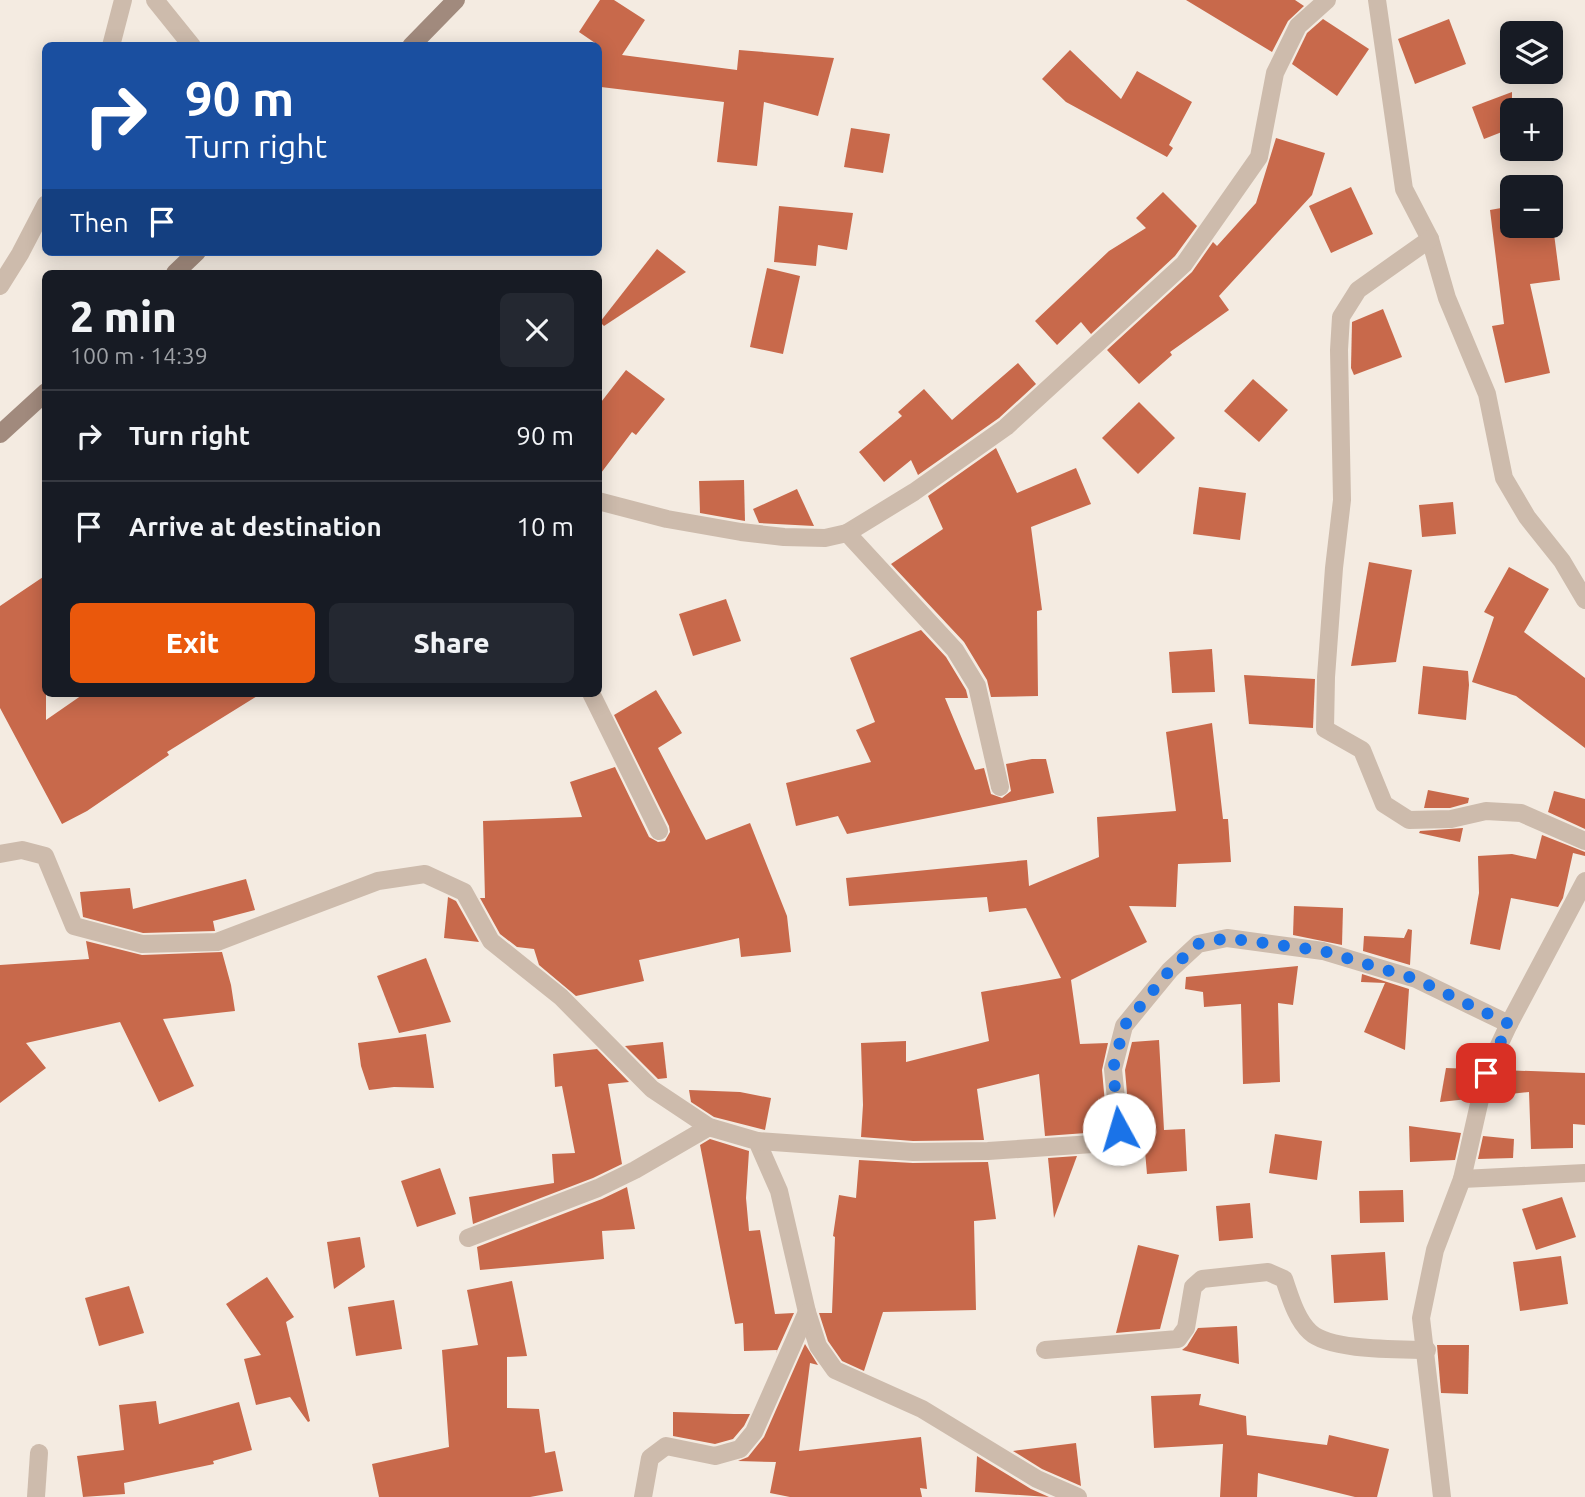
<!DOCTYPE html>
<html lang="en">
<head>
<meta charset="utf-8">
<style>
  body { margin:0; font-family:Ubuntu,sans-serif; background:#242831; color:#f1f3f6; height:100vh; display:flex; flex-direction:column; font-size:26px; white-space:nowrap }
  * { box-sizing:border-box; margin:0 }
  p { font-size:23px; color:#9ea1a6 }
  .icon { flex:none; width:38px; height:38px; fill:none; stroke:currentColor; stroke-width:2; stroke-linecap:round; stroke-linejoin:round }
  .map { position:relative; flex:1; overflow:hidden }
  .drawer { position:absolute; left:42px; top:270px; width:560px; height:427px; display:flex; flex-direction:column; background:#171b24; border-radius:10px; box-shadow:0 4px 18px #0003 }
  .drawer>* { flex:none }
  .hud { position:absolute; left:42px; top:42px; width:560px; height:214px; border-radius:10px; box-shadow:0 4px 18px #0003; background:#1a4fa0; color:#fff; overflow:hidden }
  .controls { position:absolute; left:1500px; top:21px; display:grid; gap:14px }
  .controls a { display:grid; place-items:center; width:63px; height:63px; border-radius:10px; background:#171b24; box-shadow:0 4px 18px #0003; font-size:35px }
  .pin { position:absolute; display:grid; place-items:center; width:60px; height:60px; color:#fff; margin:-30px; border-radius:14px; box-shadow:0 4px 10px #0006 }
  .me { position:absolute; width:77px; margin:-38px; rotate:354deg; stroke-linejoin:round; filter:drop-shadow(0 0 5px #0008) }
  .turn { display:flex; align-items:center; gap:24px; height:147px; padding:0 28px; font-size:32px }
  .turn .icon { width:91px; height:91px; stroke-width:2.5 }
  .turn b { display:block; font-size:49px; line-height:60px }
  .then { display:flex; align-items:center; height:66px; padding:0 28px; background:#0003; gap:14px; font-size:26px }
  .round { display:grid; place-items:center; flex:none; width:74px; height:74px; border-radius:10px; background:#242831 }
  .head { display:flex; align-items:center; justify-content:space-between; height:119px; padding:0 28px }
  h1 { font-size:42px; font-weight:800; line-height:52px }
  .button { display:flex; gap:14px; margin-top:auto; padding:14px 28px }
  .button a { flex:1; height:80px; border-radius:10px; background:#ea580c; color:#fff; font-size:28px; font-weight:800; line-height:80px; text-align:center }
  .button a+a { background:#242831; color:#f1f3f6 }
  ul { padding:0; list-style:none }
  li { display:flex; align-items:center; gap:21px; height:91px; padding:0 28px; border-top:2px solid #363941 }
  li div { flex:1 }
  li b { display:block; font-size:26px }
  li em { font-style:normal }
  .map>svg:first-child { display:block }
  .building { fill:#c8694b }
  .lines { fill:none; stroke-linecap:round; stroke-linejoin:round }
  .minor { stroke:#cdbbac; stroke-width:18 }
  .secondary { stroke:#a18a7d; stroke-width:18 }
  .route { stroke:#1a73e8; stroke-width:12; stroke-dasharray:0 21.6 }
</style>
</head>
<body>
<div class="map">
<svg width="1585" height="1497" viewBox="0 0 1585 1497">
  <rect width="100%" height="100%" fill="#f4ebe1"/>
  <!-- building -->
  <g class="building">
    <path d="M 600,0 L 614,0 L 645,20 L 622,55 L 737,70 L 739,50 L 834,58 L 818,116 L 764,102 L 757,166 L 717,162 L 724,102 L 601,87 L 598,92 L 598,45 L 579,32 Z"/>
    <path d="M 1186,0 L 1295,0 L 1304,6 L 1288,21 L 1272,52 Z"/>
    <path d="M 1323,19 L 1369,49 L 1337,96 L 1292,64 L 1307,33 Z"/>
    <path d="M 1449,19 L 1466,64 L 1415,84 L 1398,39 Z"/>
    <path d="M 1070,50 L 1121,99 L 1137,71 L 1192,102 L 1169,145 L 1173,148 L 1167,157 L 1066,102 L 1042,79 Z"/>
    <path d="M 1512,92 L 1512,128 L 1484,139 L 1472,107 Z"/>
    <path d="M 851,128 L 890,134 L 883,173 L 844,167 Z"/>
    <path d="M 1276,138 L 1325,153 L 1312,195 L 1219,296 L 1229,310 L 1170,352 L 1172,355 L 1139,384 L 1107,350 L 1192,272 L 1213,242 L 1217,246 L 1256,203 Z"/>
    <path d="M 1351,187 L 1373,234 L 1331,253 L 1309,206 Z"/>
    <path d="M 1163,192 L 1197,226 L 1175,256 L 1091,334 L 1081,322 L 1057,345 L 1035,321 L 1109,251 L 1146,228 L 1136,218 Z"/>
    <path d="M 779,206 L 853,213 L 847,250 L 818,245 L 816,266 L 774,262 Z"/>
    <path d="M 1512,206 L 1512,226 L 1518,226 L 1519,230 L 1553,226 L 1560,280 L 1530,284 L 1550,373 L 1505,383 L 1492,326 L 1504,324 L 1490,210 Z"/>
    <path d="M 657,249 L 686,272 L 604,326 L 600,322 Z"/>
    <path d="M 767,268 L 800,276 L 783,354 L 750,347 Z"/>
    <path d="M 1383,309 L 1402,357 L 1354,375 L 1351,368 L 1352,322 Z"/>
    <path d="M 1018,363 L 1036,384 L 999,418 L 918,475 L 911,460 L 884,482 L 859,452 L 902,416 L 898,412 L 924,389 L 952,420 Z"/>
    <path d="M 626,370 L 665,399 L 636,435 L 632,432 L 598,477 L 598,406 Z"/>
    <path d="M 1253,379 L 1288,410 L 1259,442 L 1224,411 Z"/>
    <path d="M 1139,402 L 1175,438 L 1138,474 L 1102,438 Z"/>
    <path d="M 996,448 L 1017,493 L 1076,468 L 1091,504 L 1031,527 L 1042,610 L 1037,611 L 1038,696 L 991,697 L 987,680 L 964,642 L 891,564 L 943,529 L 928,496 Z"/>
    <path d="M 744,480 L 745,521 L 700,513 L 699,481 Z"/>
    <path d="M 1199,487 L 1246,493 L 1240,540 L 1193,534 Z"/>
    <path d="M 797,489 L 814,526 L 759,523 L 753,509 Z"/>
    <path d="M 1453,502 L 1456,534 L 1422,537 L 1419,505 Z"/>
    <path d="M 1369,562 L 1412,570 L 1396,662 L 1351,666 Z"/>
    <path d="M 1509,567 L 1549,589 L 1524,632 L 1585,678 L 1585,748 L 1516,696 L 1472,682 L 1494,617 L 1484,612 Z"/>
    <path d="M 46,575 L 46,720 L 85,693 L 262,693 L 167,752 L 169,755 L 87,811 L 62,824 L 0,708 L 0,606 Z"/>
    <path d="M 726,599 L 741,641 L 693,656 L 679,614 Z"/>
    <path d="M 921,630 L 946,657 L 966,690 L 968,698 L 945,698 L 975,770 L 984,768 L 991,794 L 1002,798 L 1011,791 L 1006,764 L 1032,759 L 1046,759 L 1054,793 L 847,834 L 838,816 L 796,826 L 786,783 L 871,762 L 856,730 L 875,722 L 850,658 Z"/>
    <path d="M 1212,649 L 1215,692 L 1172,693 L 1169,652 Z"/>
    <path d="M 1423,666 L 1468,671 L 1469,685 L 1466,720 L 1418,714 Z"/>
    <path d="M 1244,675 L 1315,679 L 1313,728 L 1249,724 Z"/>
    <path d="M 656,690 L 682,733 L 658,748 L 706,840 L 750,823 L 787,916 L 791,952 L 741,957 L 739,938 L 639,960 L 644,981 L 576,996 L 539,965 L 534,949 L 517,947 L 500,934 L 480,898 L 485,898 L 483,821 L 582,817 L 570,782 L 615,767 L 649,837 L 658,842 L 665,841 L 670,832 L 669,826 L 614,715 Z"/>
    <path d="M 1212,723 L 1223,819 L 1228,819 L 1231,862 L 1178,864 L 1176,907 L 1129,906 L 1147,942 L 1071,980 L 1080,1044 L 1108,1043 L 1102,1070 L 1107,1126 L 1102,1132 L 1097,1132 L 1099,1098 L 1086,1133 L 1045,1136 L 1039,1074 L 977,1089 L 984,1140 L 913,1141 L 861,1137 L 863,1105 L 861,1043 L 906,1041 L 906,1062 L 989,1041 L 981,992 L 1061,978 L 1026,908 L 989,912 L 987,897 L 849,906 L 846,878 L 1027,860 L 1029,886 L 1099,857 L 1097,817 L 1176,811 L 1166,732 Z"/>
    <path d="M 1428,790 L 1469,798 L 1468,803 L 1450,808 L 1424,808 Z"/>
    <path d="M 1554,791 L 1585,799 L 1585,829 L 1548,812 Z"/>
    <path d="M 1463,828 L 1460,842 L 1419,833 L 1420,831 Z"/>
    <path d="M 1542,835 L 1585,852 L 1585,856 L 1573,853 L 1563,898 L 1558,907 L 1511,898 L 1500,950 L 1470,944 L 1479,893 L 1478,856 L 1512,854 L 1536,859 Z"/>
    <path d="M 246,879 L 255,910 L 213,921 L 215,931 L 143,933 L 83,917 L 80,892 L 130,888 L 133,909 Z"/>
    <path d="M 448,897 L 456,901 L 479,942 L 444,938 Z"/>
    <path d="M 1294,906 L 1343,908 L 1342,945 L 1293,935 Z"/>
    <path d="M 1408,929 L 1412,930 L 1410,965 L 1363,951 L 1364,936 L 1404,938 Z"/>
    <path d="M 86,941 L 142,955 L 222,952 L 231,985 L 235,1011 L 163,1019 L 194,1086 L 159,1102 L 120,1022 L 26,1043 L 46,1068 L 0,1103 L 0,965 L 89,959 Z"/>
    <path d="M 426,958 L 451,1022 L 399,1033 L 377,976 Z"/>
    <path d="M 1298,966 L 1293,1005 L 1278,1003 L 1280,1082 L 1243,1084 L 1241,1004 L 1204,1007 L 1203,992 L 1185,989 L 1186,977 Z"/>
    <path d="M 1362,974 L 1409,989 L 1405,1050 L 1364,1032 L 1385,983 L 1361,982 Z"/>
    <path d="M 426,1034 L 434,1088 L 394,1087 L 369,1090 L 361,1066 L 358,1043 Z"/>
    <path d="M 1159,1040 L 1164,1130 L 1185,1129 L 1187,1171 L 1147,1174 L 1144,1140 L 1123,1142 L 1130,1128 L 1125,1070 L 1132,1042 Z"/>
    <path d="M 663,1042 L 667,1078 L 658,1079 L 625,1046 Z"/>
    <path d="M 597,1049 L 629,1082 L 608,1084 L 622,1164 L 593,1178 L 473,1224 L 469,1197 L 554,1183 L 552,1154 L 575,1153 L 562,1086 L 555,1087 L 553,1054 Z"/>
    <path d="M 1446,1068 L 1475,1069 L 1468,1099 L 1440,1102 Z"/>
    <path d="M 1500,1070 L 1585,1073 L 1585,1125 L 1573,1124 L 1573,1148 L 1531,1149 L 1529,1092 L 1492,1096 Z"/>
    <path d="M 689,1090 L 740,1092 L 771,1098 L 765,1130 L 714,1117 L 691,1102 Z"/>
    <path d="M 1409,1126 L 1461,1133 L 1455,1160 L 1410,1162 Z"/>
    <path d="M 1275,1134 L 1322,1141 L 1317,1180 L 1269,1173 Z"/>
    <path d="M 1483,1136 L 1514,1139 L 1513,1158 L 1478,1159 Z"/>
    <path d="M 710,1139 L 749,1151 L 746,1198 L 749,1231 L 760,1230 L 775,1314 L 794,1313 L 776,1353 L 777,1350 L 744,1351 L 743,1323 L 735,1324 L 700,1145 Z"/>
    <path d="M 1077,1156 L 1054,1218 L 1048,1158 Z"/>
    <path d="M 859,1160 L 913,1163 L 988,1162 L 996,1219 L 974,1221 L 976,1310 L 883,1312 L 864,1371 L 842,1361 L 828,1341 L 819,1313 L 832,1313 L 835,1237 L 833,1236 L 839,1195 L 856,1198 Z"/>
    <path d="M 440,1168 L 456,1214 L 417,1227 L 401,1181 Z"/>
    <path d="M 627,1187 L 635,1229 L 602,1231 L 604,1259 L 480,1270 L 477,1247 L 602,1199 Z"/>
    <path d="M 1403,1190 L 1404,1222 L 1360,1223 L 1359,1191 Z"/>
    <path d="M 1562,1197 L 1576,1237 L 1536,1250 L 1522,1209 Z"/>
    <path d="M 1250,1203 L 1253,1238 L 1219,1241 L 1216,1206 Z"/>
    <path d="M 360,1237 L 365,1267 L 334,1289 L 327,1242 Z"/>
    <path d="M 1138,1245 L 1179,1255 L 1160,1329 L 1116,1333 Z"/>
    <path d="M 1385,1252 L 1388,1300 L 1334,1303 L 1331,1255 Z"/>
    <path d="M 1561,1256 L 1568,1304 L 1520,1311 L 1513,1262 Z"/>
    <path d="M 267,1277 L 294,1317 L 286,1322 L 310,1421 L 308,1422 L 290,1397 L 256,1405 L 244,1359 L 261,1355 L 226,1304 Z"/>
    <path d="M 512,1281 L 527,1356 L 507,1357 L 507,1408 L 539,1409 L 545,1453 L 555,1451 L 563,1491 L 530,1497 L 379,1497 L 372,1464 L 449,1447 L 442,1350 L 478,1345 L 467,1290 Z"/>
    <path d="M 129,1286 L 144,1333 L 99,1346 L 85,1298 Z"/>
    <path d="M 394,1300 L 402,1349 L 356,1356 L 348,1307 Z"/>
    <path d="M 1237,1326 L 1239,1364 L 1182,1350 L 1187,1346 L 1198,1328 Z"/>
    <path d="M 805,1344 L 818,1365 L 810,1363 L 799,1451 L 921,1437 L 927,1489 L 920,1488 L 922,1497 L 790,1497 L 770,1493 L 776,1462 L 738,1461 L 748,1457 L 764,1437 Z"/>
    <path d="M 1437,1345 L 1469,1345 L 1468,1394 L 1441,1393 Z"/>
    <path d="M 1201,1394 L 1199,1405 L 1246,1416 L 1247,1435 L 1327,1445 L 1329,1435 L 1389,1449 L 1377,1497 L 1355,1497 L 1258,1473 L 1257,1497 L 1220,1497 L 1223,1444 L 1154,1448 L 1151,1396 Z"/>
    <path d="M 156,1401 L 159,1424 L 239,1402 L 252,1450 L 213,1461 L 214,1464 L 124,1483 L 125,1494 L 83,1497 L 77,1456 L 124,1450 L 119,1405 Z"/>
    <path d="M 673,1412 L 734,1414 L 750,1414 L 744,1426 L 733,1439 L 715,1444 L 673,1436 Z"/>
    <path d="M 1076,1443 L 1081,1486 L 1042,1469 L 1013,1451 Z"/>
    <path d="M 977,1456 L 1031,1489 L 1049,1497 L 975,1492 Z"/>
  </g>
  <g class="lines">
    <!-- minor -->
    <g class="minor">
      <path d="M 155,0 L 192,46"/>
      <path d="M 1377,0 L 1404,189 L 1430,239 L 1447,298 L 1487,394 L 1504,478 L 1527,517 L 1562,561 L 1585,600"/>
      <path d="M 111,46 L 123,0"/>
      <path d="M 1430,239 L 1358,290 L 1341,317 L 1339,350 L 1342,500 L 1334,568 L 1326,677 L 1325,729 L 1362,750 L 1384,804 L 1409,820 L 1451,819 L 1486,811 L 1521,813 L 1585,841"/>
      <path d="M 0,286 L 20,254 L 46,204"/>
      <path d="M 598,501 L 667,519 L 741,532 L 784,537 L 825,538 L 847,533 L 914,492 L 1006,427 L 1184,264 L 1259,157 L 1275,73 L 1298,26 L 1327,0"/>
      <path d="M 847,533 L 955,650 L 977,686 L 1000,787"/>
      <path d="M 591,693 L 659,831"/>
      <path d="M 0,854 L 22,850 L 45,856 L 74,926 L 142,944 L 217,942 L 378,881 L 425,874 L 464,892 L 491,941 L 561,997 L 652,1089 L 709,1127 L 757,1141 L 779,1191 L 807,1312 L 818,1346 L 835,1370 L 922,1409 L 1037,1479 L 1078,1497"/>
      <path d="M 757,1141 L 913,1152 L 988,1151 L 1108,1143 L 1119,1129 L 1113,1069 L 1124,1026 L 1170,970 L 1198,944 L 1227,938 L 1323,951 L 1416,979 L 1509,1024"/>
      <path d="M 1462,1179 L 1585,1173"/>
      <path d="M 468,1238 L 598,1188 L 635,1170 L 709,1127"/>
      <path d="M 1045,1350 L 1178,1339 L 1186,1328 L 1193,1287 L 1202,1279 L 1268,1272 L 1284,1279 C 1290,1296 1296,1319 1310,1332 C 1330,1351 1399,1349 1427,1350"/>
      <path d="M 36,1497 L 39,1453"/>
      <path d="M 643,1497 L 650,1458 L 666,1446 L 715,1456 L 740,1449 L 754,1432 L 807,1312"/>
      <path d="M 1442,1497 L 1421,1318 L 1435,1250 L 1462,1179 L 1486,1073 L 1509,1024 L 1585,881"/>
    </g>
    <!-- secondary -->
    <g class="secondary">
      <path d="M 411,46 L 456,0"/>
      <path d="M 175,273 L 197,252"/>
      <path d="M 0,434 L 46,392"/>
    </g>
  </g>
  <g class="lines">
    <!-- route -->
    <path class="route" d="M 1119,1129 L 1113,1069 L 1124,1026 L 1170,970 L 1198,944 L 1227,938 L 1323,951 L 1416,979 L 1509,1024 L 1486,1073"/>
  </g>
</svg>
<div class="controls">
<a><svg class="icon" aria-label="layers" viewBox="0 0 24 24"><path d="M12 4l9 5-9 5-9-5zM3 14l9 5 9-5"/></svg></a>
<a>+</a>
<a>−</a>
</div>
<div class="pin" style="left:1486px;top:1073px;background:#d93025"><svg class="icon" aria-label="arrive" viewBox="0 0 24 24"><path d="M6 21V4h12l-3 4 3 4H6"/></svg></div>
<svg class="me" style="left:1119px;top:1129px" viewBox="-20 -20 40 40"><circle r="19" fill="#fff"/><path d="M0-13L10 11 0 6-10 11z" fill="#1a73e8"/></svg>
<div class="hud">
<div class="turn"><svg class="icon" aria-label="right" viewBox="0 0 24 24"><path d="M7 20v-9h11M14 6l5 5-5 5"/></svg><div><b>90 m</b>Turn right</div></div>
<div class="then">Then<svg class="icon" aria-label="arrive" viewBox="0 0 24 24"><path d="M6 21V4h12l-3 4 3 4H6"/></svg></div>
</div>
<section class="drawer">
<div class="head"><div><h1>2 min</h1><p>100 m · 14:39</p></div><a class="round"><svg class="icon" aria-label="close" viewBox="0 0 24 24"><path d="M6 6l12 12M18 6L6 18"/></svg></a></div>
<ul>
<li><svg class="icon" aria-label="right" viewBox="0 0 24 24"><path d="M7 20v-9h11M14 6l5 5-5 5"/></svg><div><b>Turn right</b></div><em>90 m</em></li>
<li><svg class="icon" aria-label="arrive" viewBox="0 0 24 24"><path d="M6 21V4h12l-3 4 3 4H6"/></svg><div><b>Arrive at destination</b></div><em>10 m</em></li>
</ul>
<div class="button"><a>Exit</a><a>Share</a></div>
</section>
</div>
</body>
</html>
